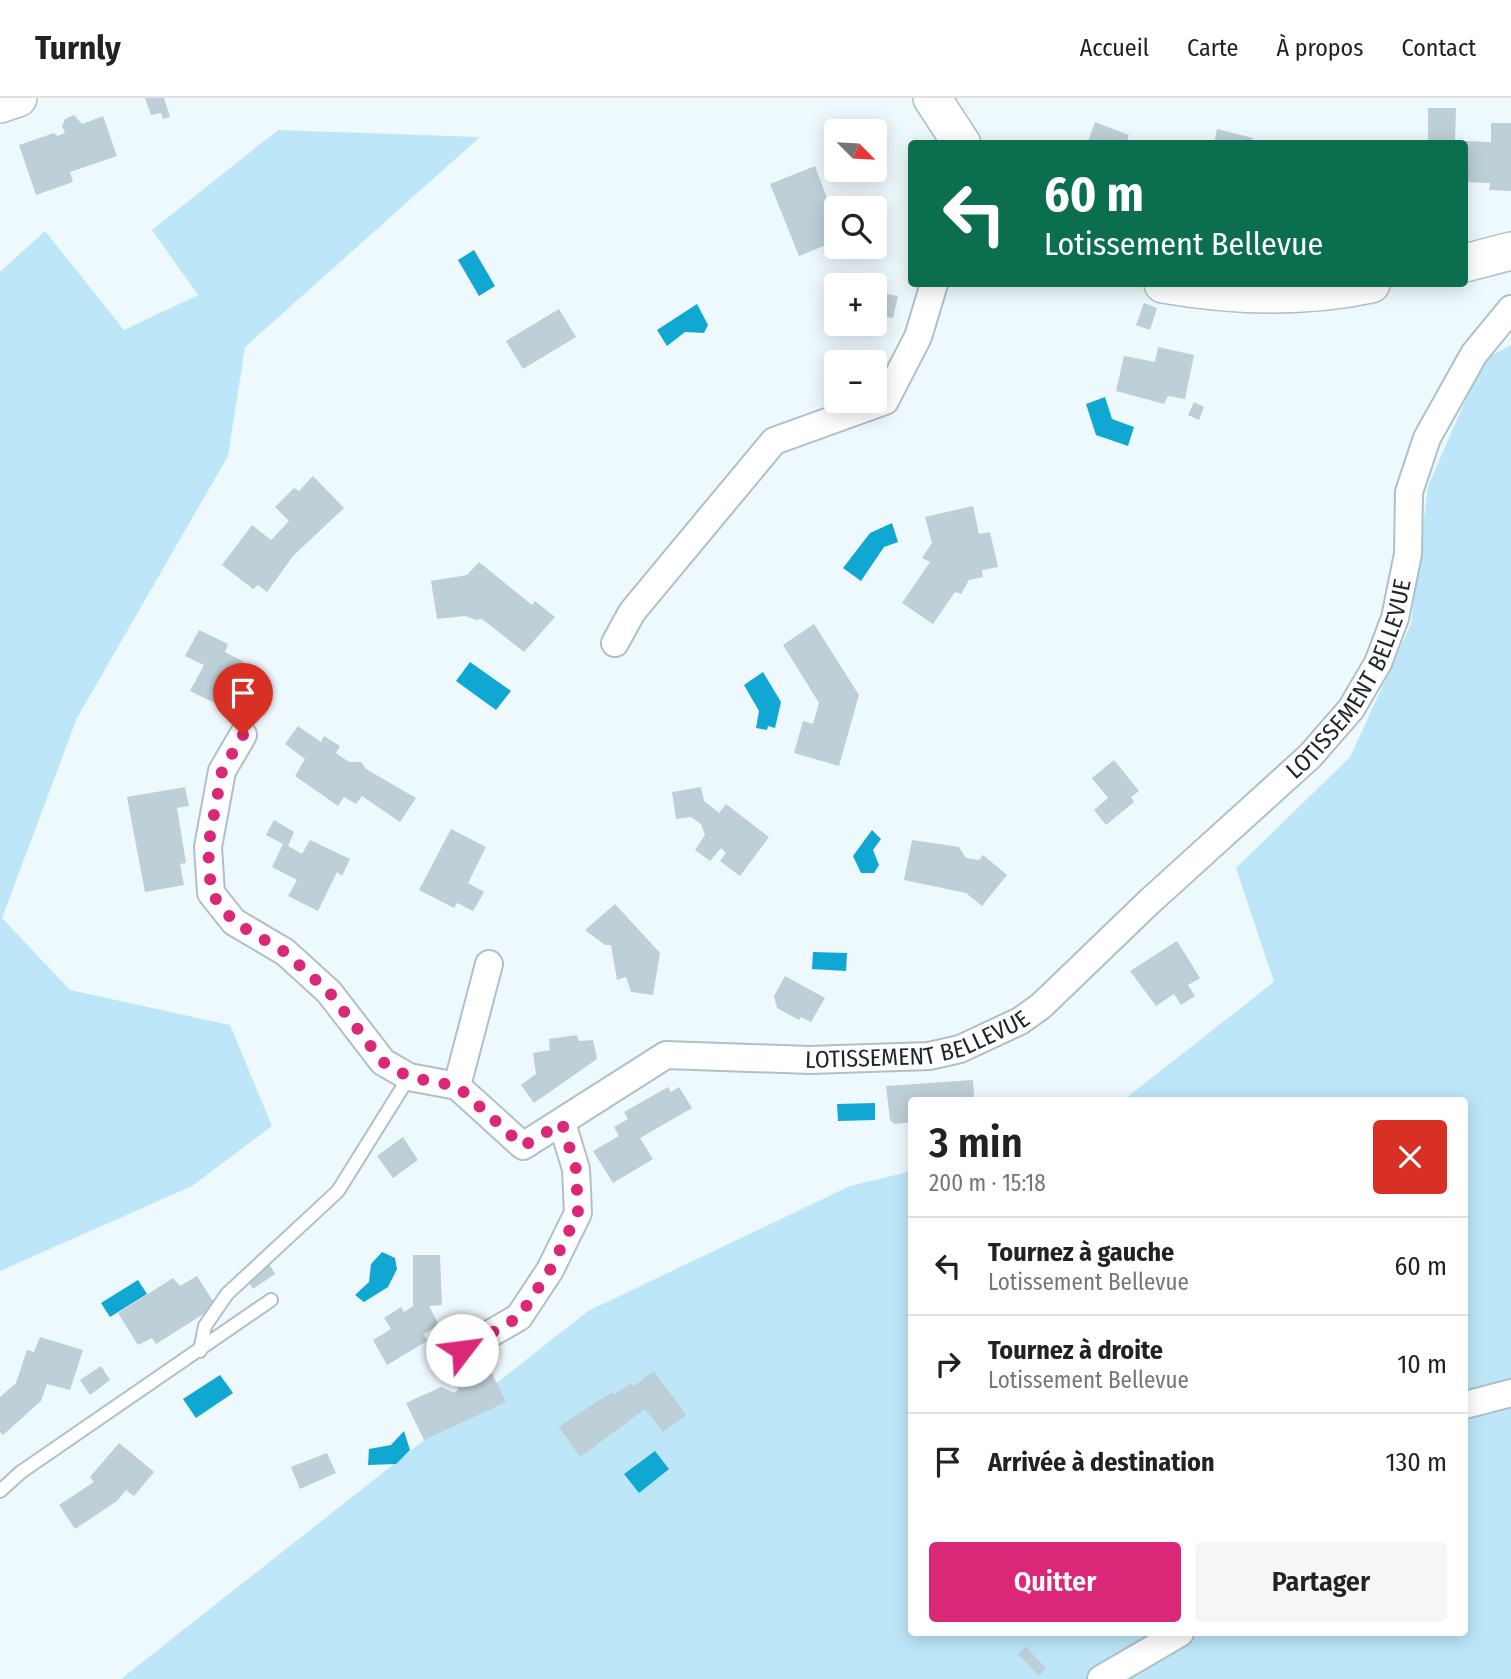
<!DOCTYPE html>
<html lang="fr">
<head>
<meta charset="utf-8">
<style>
  body { margin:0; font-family:"Fira Sans Condensed",sans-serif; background:#f6f6f6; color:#222; height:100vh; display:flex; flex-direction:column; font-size:26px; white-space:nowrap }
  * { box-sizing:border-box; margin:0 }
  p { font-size:23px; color:#767676 }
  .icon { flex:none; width:38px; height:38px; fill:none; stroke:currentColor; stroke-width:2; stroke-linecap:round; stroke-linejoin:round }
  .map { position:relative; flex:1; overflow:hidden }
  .side { position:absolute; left:908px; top:999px; width:560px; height:539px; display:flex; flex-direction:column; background:#fff; border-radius:7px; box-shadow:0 4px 18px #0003 }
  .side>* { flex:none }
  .top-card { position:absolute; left:908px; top:42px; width:560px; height:147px; border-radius:7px; box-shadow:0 4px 18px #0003; background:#0b6e4f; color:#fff; overflow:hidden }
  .needle { width:46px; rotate:114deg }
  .buttons { position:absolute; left:824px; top:21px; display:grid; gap:14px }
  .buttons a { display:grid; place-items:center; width:63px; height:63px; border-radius:7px; background:#fff; box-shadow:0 4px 18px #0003; font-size:35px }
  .pin { position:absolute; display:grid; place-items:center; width:60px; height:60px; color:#fff; margin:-72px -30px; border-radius:50% 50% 50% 0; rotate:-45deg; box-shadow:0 0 7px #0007 }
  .pin .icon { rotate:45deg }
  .me { position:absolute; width:77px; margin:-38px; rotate:60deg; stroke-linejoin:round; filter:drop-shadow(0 0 5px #0008) }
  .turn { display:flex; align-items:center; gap:24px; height:147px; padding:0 21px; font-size:32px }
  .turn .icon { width:91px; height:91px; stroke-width:2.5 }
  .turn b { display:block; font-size:49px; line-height:60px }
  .round { display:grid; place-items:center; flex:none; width:74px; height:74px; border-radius:7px; background:#f6f6f6 }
  .head { display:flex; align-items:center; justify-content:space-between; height:119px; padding:0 21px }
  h1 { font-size:42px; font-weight:600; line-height:52px }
  .button { display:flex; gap:14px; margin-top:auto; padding:14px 21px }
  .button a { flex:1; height:80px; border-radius:7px; background:#db2777; color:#fff; font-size:28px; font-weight:600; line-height:80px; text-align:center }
  .button a+a { background:#f6f6f6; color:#222 }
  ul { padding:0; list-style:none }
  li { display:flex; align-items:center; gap:21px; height:98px; padding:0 21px; border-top:2px solid #e0e0e0 }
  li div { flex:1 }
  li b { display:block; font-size:26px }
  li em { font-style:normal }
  header { display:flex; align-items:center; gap:42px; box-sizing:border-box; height:98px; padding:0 35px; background:#fff; border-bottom:2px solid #e0e0e0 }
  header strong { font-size:33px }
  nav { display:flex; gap:38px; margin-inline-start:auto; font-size:24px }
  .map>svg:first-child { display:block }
  .green { fill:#bde7f9 }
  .water { fill:#10a7d3 }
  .building { fill:#bdcfd7 }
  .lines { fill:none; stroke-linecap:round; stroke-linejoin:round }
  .lane-casing { stroke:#aec0c8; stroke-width:16 }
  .street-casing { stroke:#aec0c8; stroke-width:30 }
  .secondary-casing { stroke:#aec0c8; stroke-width:40 }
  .lane { stroke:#fff; stroke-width:12 }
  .street { stroke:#fff; stroke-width:26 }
  .secondary { stroke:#fff; stroke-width:37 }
  .route { stroke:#db2777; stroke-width:12; stroke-dasharray:0 21.6 }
  .labels { text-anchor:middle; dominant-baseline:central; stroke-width:7; stroke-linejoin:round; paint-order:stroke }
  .street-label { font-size:24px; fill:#1f2629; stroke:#eef9fe }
</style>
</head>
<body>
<header>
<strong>Turnly</strong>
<nav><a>Accueil</a><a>Carte</a><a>À propos</a><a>Contact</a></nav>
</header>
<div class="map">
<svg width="1511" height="1581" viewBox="0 0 1511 1581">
  <rect width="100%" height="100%" fill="#eef9fe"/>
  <!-- green -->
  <g class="green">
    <path d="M 278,32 L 480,39 L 245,249 L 228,358 L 77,620 L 2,820 L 70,892 L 230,927 L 272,1028 L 192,1088 L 0,1173 L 0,174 L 45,133 L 124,232 L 198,197 L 152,132 Z"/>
    <path d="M 1511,247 L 1511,1581 L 121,1581 L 588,1213 L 850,1088 L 912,1073 L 912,1535 L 1465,1535 L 1465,1003 L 1122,1003 L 1274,884 L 1236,770 L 1350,659 L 1411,526 L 1428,388 L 1483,262 Z"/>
  </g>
  <!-- water -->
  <g class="water">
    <path d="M 474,152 L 495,188 L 479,198 L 458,162 Z"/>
    <path d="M 697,206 L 708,227 L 704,235 L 685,234 L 667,248 L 657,232 Z"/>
    <path d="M 1105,299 L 1112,321 L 1134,329 L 1128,348 L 1096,337 L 1086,306 Z"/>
    <path d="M 892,425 L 898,444 L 884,449 L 861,483 L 843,470 L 870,435 Z"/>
    <path d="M 470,564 L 511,593 L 496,612 L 456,583 Z"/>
    <path d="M 763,574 L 781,604 L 775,630 L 768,628 L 767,632 L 756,630 L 759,613 L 744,587 Z"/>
    <path d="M 872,732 L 881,741 L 873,752 L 879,767 L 874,775 L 861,775 L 853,758 Z"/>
    <path d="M 813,854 L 847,855 L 846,873 L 812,871 Z"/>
    <path d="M 875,1005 L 875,1022 L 838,1023 L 837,1006 Z"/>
    <path d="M 382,1154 L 395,1160 L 397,1171 L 388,1189 L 364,1204 L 355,1197 L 369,1184 L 371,1166 Z"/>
    <path d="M 138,1182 L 147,1196 L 110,1219 L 101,1205 Z"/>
    <path d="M 220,1277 L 233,1295 L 196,1320 L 183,1301 Z"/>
    <path d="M 404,1333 L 410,1352 L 396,1366 L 368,1367 L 369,1351 L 391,1347 Z"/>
    <path d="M 655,1353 L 669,1371 L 639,1395 L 624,1376 Z"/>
  </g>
  <!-- building -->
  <g class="building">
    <path d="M 145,0 L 164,0 L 170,19 L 163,21 L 161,15 L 151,17 Z"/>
    <path d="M 1428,10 L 1456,10 L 1455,43 L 1462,46 L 1428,46 Z"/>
    <path d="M 74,17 L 82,26 L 103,18 L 117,58 L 70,74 L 73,84 L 36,97 L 19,47 L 54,35 L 57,38 L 65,35 L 62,28 L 65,21 Z"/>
    <path d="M 1095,24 L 1129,37 L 1126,46 L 1087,46 Z"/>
    <path d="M 1491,25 L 1511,25 L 1511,93 L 1489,92 L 1490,85 L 1465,84 L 1465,43 L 1491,44 Z"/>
    <path d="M 1217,31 L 1253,40 L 1251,46 L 1214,46 Z"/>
    <path d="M 815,68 L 836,124 L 836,143 L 799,158 L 770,86 Z"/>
    <path d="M 875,194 L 898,198 L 893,220 L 875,217 Z"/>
    <path d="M 1144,205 L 1157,210 L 1150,232 L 1136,227 Z"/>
    <path d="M 559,211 L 576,239 L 523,271 L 506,243 Z"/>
    <path d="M 1158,249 L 1194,257 L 1185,301 L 1168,298 L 1164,306 L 1116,293 L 1124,258 L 1155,264 Z"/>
    <path d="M 1194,304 L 1204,309 L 1199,322 L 1188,317 Z"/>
    <path d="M 313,378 L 344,410 L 293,458 L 267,494 L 258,487 L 253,491 L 222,467 L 252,427 L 271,442 L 289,423 L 275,409 L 294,390 L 299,393 Z"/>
    <path d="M 973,408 L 979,436 L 990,434 L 998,469 L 982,472 L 983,479 L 969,482 L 961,496 L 955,494 L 933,526 L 902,505 L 930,464 L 922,460 L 932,445 L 925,419 Z"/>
    <path d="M 479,464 L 532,507 L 535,503 L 555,519 L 524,554 L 482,521 L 476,522 L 465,518 L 437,521 L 431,483 L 467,477 Z"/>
    <path d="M 814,526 L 859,597 L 839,668 L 794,655 L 803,623 L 813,626 L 819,605 L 783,547 Z"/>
    <path d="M 199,532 L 228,546 L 225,554 L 244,564 L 235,582 L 242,585 L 229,612 L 190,593 L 204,567 L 185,558 Z"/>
    <path d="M 298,628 L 321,644 L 324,638 L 340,648 L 336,655 L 349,664 L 361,664 L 366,671 L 416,700 L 400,724 L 362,698 L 356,706 L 344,699 L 338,708 L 295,678 L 305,661 L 285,646 Z"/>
    <path d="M 1114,662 L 1139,693 L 1131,699 L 1134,704 L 1106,727 L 1094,712 L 1108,700 L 1092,680 Z"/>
    <path d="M 185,689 L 189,708 L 177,710 L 186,765 L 180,766 L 184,787 L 145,794 L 127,699 Z"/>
    <path d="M 701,689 L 704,703 L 719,715 L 726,706 L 769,739 L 740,778 L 720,763 L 726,755 L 721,750 L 710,763 L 695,752 L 705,737 L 701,726 L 691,719 L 676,721 L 672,694 Z"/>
    <path d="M 274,722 L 294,734 L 288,748 L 302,756 L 310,742 L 350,761 L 342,778 L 337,774 L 318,813 L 288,798 L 297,782 L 272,769 L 283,746 L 266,737 Z"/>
    <path d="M 451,731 L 486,749 L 468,785 L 484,794 L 473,813 L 457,805 L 454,810 L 419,792 Z"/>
    <path d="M 912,742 L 959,749 L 966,760 L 979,762 L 983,757 L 1007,777 L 982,808 L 966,795 L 904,782 Z"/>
    <path d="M 615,806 L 660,855 L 653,897 L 631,894 L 626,879 L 617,882 L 611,847 L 605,847 L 585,832 Z"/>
    <path d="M 1177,843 L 1200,880 L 1188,887 L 1195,898 L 1181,907 L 1174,896 L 1156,908 L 1130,873 Z"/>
    <path d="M 785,878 L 825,900 L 811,924 L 801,919 L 799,922 L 777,910 L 774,898 Z"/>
    <path d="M 577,937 L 579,943 L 593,942 L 597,961 L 534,1005 L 521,987 L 536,976 L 533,955 L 550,952 L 549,941 Z"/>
    <path d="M 973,982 L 974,999 L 912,1003 L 912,1024 L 894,1026 L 890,1022 L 886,988 Z"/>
    <path d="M 668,989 L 671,994 L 679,989 L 692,1010 L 640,1040 L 653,1061 L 613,1085 L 593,1053 L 619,1038 L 614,1029 L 628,1021 L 624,1014 Z"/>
    <path d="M 403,1039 L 418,1062 L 393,1080 L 377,1058 Z"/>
    <path d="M 413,1157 L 440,1157 L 442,1207 L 429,1208 L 439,1227 L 424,1236 L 427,1243 L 387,1267 L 373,1242 L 391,1231 L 384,1220 L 401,1209 L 404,1214 L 413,1208 Z"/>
    <path d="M 267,1162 L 275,1176 L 253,1191 L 244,1176 Z"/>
    <path d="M 197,1178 L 216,1208 L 156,1246 L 152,1240 L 138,1247 L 118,1215 L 173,1180 L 180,1188 Z"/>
    <path d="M 40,1239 L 83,1252 L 70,1292 L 47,1286 L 41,1303 L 3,1337 L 0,1334 L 0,1299 L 16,1285 L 27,1252 L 34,1254 Z"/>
    <path d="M 488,1267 L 506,1304 L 424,1342 L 406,1305 L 441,1289 L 454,1295 L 458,1292 L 455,1282 Z"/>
    <path d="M 101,1268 L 110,1282 L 90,1297 L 80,1282 Z"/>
    <path d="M 654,1273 L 686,1317 L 663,1334 L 645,1311 L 580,1359 L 559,1329 L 612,1294 L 614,1297 L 631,1285 L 634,1288 Z"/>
    <path d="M 119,1345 L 154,1374 L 134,1398 L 126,1392 L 117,1403 L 75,1431 L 59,1407 L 94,1384 L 90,1379 Z"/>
    <path d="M 327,1355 L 336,1375 L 300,1391 L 291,1369 Z"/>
    <path d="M 1026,1549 L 1046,1570 L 1039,1578 L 1018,1556 Z"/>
  </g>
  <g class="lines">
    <defs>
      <g id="lane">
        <path d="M 200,1253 L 205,1228 L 227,1196 L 338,1093 L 409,979"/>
        <path d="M 0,1393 L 21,1374 L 271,1202"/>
      </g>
      <g id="street">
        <path d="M 615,545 L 632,514 L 774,343 L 885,303 L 918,239 L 934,186"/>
        <path id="s1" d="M 243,637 L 222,673 L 208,749 L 211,795 L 234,824 L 285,854 L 329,894 L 383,964 L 409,979 L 457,988 L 523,1048 L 666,957 L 810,962 L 929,958 L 960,951 L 1020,923 L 1041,908 L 1149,804 L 1310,658 L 1351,611 L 1378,565 L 1395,520 L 1408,456 L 1409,394 L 1427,340 L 1474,256 L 1511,211"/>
        <path d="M 457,988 L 489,866"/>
        <path d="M 462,1252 L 519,1219 L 550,1172 L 578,1115 L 576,1071 L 562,1025"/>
        <path d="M 1465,1307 L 1511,1295"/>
        <path d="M 1101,1581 L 1180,1535"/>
      </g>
      <g id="secondary">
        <path d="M 932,0 L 962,46"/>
        <path d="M 0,6 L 18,0"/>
        <path d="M 1465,165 L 1511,153"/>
        <path d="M 1163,186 C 1232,198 1302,201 1371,186"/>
      </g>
    </defs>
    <!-- lane casing -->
    <use href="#lane" class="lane-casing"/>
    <!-- street casing -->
    <use href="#street" class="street-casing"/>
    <!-- secondary casing -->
    <use href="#secondary" class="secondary-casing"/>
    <!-- lane -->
    <use href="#lane" class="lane"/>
    <!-- street -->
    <use href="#street" class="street"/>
    <!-- secondary -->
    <use href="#secondary" class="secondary"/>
  </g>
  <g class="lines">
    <!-- route -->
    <path class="route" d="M 243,637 L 222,673 L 208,749 L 211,795 L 234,824 L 285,854 L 329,894 L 383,964 L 409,979 L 457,988 L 523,1048 L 562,1025 L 576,1071 L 578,1115 L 550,1172 L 519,1219 L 462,1252"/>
  </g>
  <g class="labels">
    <!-- street labels -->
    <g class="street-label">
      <text stroke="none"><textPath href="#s1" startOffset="1589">LOTISSEMENT BELLEVUE</textPath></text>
      <text stroke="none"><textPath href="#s1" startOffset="1001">LOTISSEMENT BELLEVUE</textPath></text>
    </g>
  </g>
</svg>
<div class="buttons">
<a><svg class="needle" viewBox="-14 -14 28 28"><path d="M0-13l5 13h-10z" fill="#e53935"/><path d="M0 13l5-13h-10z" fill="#767676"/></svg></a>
<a><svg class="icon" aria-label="search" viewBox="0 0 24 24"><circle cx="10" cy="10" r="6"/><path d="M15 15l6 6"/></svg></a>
<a>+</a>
<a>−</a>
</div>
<div class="pin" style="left:243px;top:637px;background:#d93025"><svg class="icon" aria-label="arrive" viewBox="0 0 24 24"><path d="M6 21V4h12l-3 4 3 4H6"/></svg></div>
<svg class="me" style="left:462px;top:1252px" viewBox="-20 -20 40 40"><circle r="19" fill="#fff"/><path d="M0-13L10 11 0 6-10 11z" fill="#db2777"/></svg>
<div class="top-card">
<div class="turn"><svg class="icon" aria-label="left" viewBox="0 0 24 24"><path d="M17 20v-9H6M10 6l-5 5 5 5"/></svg><div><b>60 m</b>Lotissement Bellevue</div></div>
</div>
<section class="side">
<div class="head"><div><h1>3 min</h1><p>200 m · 15:18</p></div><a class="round" style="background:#d93025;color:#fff"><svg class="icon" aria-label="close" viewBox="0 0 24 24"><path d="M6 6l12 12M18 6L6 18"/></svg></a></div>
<ul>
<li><svg class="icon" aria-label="left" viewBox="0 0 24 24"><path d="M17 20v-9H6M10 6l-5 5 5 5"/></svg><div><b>Tournez à gauche</b><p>Lotissement Bellevue</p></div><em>60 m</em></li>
<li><svg class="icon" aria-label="right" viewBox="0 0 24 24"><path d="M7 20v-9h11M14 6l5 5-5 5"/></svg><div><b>Tournez à droite</b><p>Lotissement Bellevue</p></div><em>10 m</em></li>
<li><svg class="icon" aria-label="arrive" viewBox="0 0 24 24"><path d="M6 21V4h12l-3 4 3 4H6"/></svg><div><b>Arrivée à destination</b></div><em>130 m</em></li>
</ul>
<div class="button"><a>Quitter</a><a>Partager</a></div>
</section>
</div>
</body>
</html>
